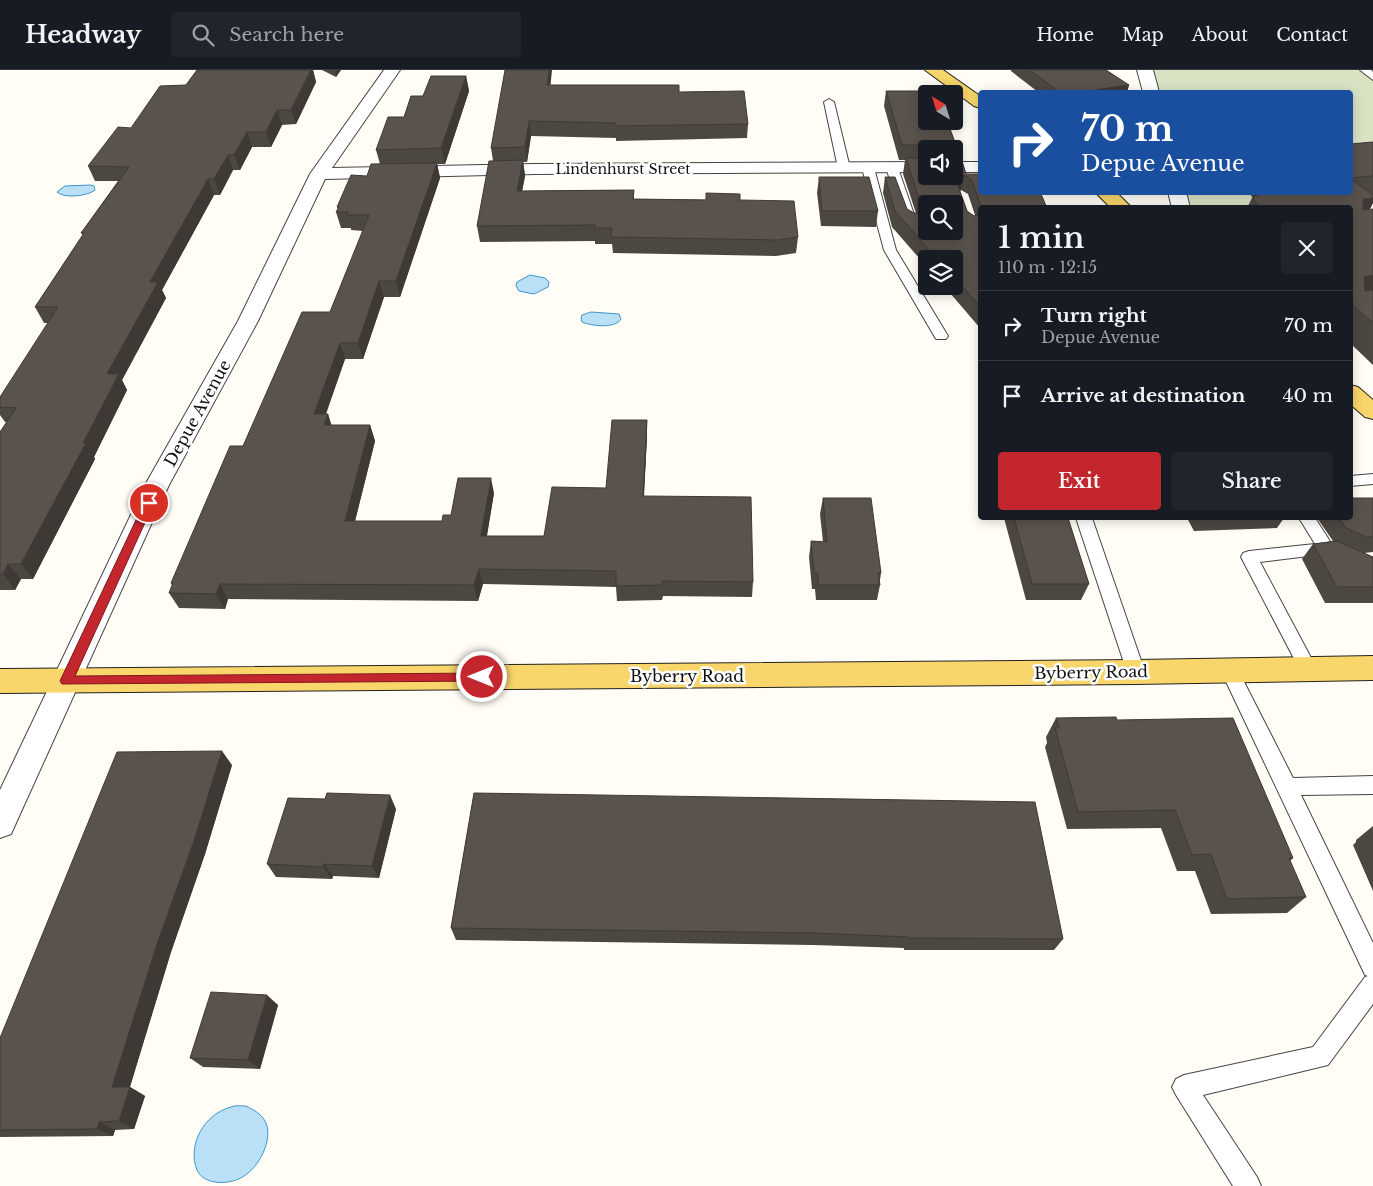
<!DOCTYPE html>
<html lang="en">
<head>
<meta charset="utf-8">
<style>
  body { margin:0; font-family:"Libre Baskerville",serif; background:#20242c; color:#f1f3f6; height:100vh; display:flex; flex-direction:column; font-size:19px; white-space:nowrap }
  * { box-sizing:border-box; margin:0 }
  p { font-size:16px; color:#9ea1a6 }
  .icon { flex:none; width:28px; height:28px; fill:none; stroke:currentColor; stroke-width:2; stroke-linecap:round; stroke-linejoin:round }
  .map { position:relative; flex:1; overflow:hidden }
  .details { position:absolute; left:978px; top:135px; width:375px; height:315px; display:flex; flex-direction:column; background:#171b24; border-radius:5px; box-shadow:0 2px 12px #0003 }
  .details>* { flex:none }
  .guide { position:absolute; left:978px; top:20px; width:375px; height:105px; border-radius:5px; box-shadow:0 2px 12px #0003; background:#1a4fa0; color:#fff; overflow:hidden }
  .needle { width:32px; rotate:322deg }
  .tools { position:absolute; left:918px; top:15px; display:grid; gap:10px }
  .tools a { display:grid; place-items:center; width:45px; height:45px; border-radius:5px; background:#171b24; box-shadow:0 2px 12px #0003; font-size:25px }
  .pin { position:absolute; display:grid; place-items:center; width:42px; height:42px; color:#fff; margin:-21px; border:2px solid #fff; border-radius:50%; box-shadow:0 1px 5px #0007 }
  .me { position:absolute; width:55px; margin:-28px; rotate:270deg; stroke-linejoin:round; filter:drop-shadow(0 0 4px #0008) }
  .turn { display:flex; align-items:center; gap:18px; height:105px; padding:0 20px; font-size:22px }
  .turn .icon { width:65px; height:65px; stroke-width:2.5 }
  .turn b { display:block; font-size:35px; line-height:42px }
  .round { display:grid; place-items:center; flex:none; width:52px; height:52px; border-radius:5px; background:#20242c }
  .overview { display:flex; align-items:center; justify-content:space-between; height:85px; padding:0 20px }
  h1 { font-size:30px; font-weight:600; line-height:38px }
  .cta { display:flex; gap:10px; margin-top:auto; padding:10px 20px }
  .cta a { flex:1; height:58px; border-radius:5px; background:#c4262e; color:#fff; font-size:20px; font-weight:600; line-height:58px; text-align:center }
  .cta a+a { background:#20242c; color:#f1f3f6 }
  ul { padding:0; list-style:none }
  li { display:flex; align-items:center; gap:15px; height:70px; padding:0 20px; border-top:1px solid #363941 }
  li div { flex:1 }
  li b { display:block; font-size:19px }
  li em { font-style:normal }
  header { display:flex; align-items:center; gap:30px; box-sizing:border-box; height:70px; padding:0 25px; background:#171b24; border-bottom:1px solid #363941 }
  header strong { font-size:24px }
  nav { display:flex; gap:28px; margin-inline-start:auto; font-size:18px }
  .search { width:350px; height:45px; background:#20242c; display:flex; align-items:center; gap:12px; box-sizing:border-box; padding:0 18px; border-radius:5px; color:#9ea1a6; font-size:19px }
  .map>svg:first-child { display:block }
  .cemetery { fill:#d9e3c4 }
  .water { fill:#b9e0f7; stroke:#3f96cf }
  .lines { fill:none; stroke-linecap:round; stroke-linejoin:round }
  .service-casing { stroke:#444; stroke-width:2 }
  .minor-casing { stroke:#444; stroke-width:2 }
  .tertiary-casing { stroke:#444; stroke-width:2 }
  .primary-casing { stroke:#222; stroke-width:2 }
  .service { fill:#fff; fill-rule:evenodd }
  .minor { fill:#fff; fill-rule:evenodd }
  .tertiary { fill:#fff; fill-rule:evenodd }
  .primary { fill:#f9d66b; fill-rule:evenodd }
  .wall { fill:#4d4742; fill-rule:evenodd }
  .shaded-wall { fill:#3f3936 }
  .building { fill:#5a524d; stroke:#3f3936 }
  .route { fill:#c4262e; stroke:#7f191e }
  .labels { text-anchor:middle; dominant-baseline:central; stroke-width:5; stroke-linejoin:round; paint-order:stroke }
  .far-street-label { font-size:14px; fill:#111; stroke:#fff }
  .street-label { font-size:16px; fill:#111; stroke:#fff }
</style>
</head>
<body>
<header>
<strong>Headway</strong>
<div class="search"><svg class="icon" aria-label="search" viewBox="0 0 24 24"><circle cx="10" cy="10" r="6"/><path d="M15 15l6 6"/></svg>Search here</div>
<nav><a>Home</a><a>Map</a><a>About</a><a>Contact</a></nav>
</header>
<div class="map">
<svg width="1373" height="1116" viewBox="0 0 1373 1116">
  <rect width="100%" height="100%" fill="#fffdf5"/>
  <!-- cemetery -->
  <path class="cemetery" d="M 1145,0 L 1373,0 L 1373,130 L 1282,138 L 1190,137 L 1185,123 L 1350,122 L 1350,22 L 1153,22 Z"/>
  <!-- water -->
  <g class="water">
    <path d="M 91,115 L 94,116 L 95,120 C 88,126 64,129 57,122 L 65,116 Z"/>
    <path d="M 530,205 L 545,208 L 549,212 L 548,217 L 534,224 L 519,221 L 516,216 L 517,212 Z"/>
    <path d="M 591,242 L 619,244 L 621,249 C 615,259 592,256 582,252 L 581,248 L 582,245 Z"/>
    <path d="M 246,1036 C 254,1040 262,1044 266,1053 C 273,1070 259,1097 244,1106 C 231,1115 204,1116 197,1100 C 187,1075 204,1044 231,1037 C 235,1035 241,1036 246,1036 Z"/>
  </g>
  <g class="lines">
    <defs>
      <g id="service">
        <path d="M 1360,0 L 1371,0 L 1373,2 L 1373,10 Z"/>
        <path d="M 829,29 L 834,32 L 850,98 L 844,101 L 838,98 L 824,32 Z"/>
        <path d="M 868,95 L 874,98 L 896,180 L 948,266 L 946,269 L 936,269 L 884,180 L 862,98 Z"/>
        <path d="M 892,95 L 898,98 L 916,150 L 926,150 L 926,158 L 911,157 L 905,153 L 886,98 Z"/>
        <path d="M 1373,404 L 1373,414 L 1350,416 L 1350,406 Z"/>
        <path d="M 1076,448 L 1092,448 L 1145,602 L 1142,607 L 1136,609 L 1130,607 L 1127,602 Z"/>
        <path d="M 1299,448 L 1315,448 L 1335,479 L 1333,483 L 1260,492 L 1317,599 L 1314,604 L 1308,606 L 1302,604 L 1241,487 L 1243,483 L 1249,481 L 1315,474 Z"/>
        <path d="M 1230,594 L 1236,596 L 1293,708 L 1373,706 L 1373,724 L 1301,725 L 1373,873 L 1373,934 L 1328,995 L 1203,1025 L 1257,1107 L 1261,1116 L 1233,1116 L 1176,1025 L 1172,1017 L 1176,1009 L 1184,1005 L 1313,977 L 1365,907 L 1368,906 L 1365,905 L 1221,601 L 1224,596 Z"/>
      </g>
      <g id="minor">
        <path d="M 384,0 L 400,0 L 332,98 L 535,94 L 926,92 L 926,102 L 535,104 L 325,109 L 258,251 L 169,415 L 11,764 L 0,768 L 0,720 L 145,415 L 238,251 L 310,104 Z"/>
        <rect x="954" y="92" width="26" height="10"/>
      </g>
      <g id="tertiary">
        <path d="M 1137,0 L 1153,0 L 1159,22 L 1143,22 Z"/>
        <path d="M 1168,122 L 1186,122 L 1190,138 L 1172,138 Z"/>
      </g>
      <g id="primary">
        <path d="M 925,0 L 943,0 L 980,26 L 980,38 L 974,36 Z"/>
        <path d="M 1095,122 L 1116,122 L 1132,138 L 1111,138 Z"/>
        <path d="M 1350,315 L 1358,317 L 1373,330 L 1373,349 L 1365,347 L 1350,334 Z"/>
        <path d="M 1373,586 L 1373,610 L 1136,614 L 0,623 L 0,599 L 1136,590 Z"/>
      </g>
    </defs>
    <!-- service casing -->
    <use href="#service" class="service-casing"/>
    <!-- minor casing -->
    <use href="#minor" class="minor-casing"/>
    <!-- tertiary casing -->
    <use href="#tertiary" class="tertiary-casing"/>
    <!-- primary casing -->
    <use href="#primary" class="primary-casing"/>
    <!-- service -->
    <use href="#service" class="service"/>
    <!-- minor -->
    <use href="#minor" class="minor"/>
    <!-- tertiary -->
    <use href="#tertiary" class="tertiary"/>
    <!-- primary -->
    <use href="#primary" class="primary"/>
  </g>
  <!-- wall -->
  <g class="wall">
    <path d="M 197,0 L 313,0 L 316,12 L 296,54 L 282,55 L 271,77 L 252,77 L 240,100 L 233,100 L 220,125 L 214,125 L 162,220 L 166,228 L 122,310 L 127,320 L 94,387 L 95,389 L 33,509 L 21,509 L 15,520 L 0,520 L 0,362 L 7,352 L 5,352 L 0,345 L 0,337 L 48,253 L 44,253 L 35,237 L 83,165 L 81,163 L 118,111 L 95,111 L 88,96 L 131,58 L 186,15 Z"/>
    <path d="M 322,0 L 341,0 L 336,7 Z"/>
    <path d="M 1011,0 L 1106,0 L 1129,15 L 1127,22 L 1038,22 L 1011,1 Z"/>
    <path d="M 466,6 L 469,21 L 445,94 L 437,94 L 440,108 L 400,227 L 384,227 L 363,289 L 345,289 L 326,344 L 328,344 L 331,355 L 370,355 L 375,371 L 355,451 L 442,451 L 451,445 L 494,423 L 487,466 L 544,466 L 606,418 L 647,350 L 647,366 L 644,426 L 753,512 L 752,527 L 663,526 L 662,530 L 617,531 L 616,517 L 483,514 L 478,531 L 228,529 L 225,539 L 179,538 L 169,523 L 172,516 L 171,513 L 243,376 L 330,242 L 363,161 L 351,160 L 351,158 L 341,158 L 336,142 L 338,139 L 337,137 L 367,106 L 380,94 L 376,80 L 423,26 Z"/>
    <path d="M 550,15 L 679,22 L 748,54 L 747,68 L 616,71 L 616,68 L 531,66 L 527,92 L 523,92 L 525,106 L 522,121 L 634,120 L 634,129 L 740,130 L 798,167 L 796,183 L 776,186 L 613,183 L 612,174 L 595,174 L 595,171 L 480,172 L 477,156 L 493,91 L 491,78 Z"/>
    <path d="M 886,21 L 925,21 L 926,25 L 926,51 L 947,51 L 956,75 L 955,86 L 961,88 L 966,104 L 980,104 L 980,122 L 1040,122 L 1047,138 L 980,138 L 980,258 L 944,216 L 954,216 L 954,189 L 926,189 L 926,196 L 892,157 L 883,123 L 885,107 L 895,107 L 907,139 L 914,143 L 916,143 L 903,104 L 905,90 L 899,90 L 884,36 ZM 926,79 L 954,79 L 954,106 L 926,106 ZM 961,120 L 968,124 L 975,145 L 974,146 L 967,141 L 960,121 ZM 926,134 L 954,134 L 954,161 L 926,161 Z"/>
    <path d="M 1373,72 L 1373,133 L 1370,139 L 1373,139 L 1373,295 L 1350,273 L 1350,138 L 1247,138 L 1252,128 L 1253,128 L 1248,122 L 1350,122 L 1350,74 Z"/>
    <path d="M 819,107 L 878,141 L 876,157 L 821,156 L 817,123 Z"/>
    <path d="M 823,428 L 881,503 L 880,510 L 880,515 L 877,530 L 816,530 L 815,519 L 812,519 L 809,487 L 811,471 L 823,472 L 820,444 Z"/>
    <path d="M 1373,428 L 1373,482 L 1364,483 L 1373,487 L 1373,533 L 1325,533 L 1302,489 L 1313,474 L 1333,471 L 1317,448 L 1350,448 Z"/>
    <path d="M 1004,448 L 1068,448 L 1089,514 L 1081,530 L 1026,530 Z"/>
    <path d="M 1187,448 L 1284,448 L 1277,458 L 1194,461 Z"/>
    <path d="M 1056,648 L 1117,650 L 1293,788 L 1290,791 L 1306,827 L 1287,843 L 1211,844 L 1195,801 L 1177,801 L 1161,758 L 1067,759 L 1045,677 L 1047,673 L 1046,667 Z"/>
    <path d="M 232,695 L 205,784 L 171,882 L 130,1017 L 145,1026 L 134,1059 L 115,1060 L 113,1066 L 0,1067 L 0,968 Z"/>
    <path d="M 474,723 L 1063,869 L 1054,880 L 904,880 L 904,878 L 813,875 L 456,870 L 451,858 Z"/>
    <path d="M 396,739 L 379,808 L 333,806 L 332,809 L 276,807 L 267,794 Z"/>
    <path d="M 1373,756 L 1373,821 L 1353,775 L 1356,772 L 1356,770 Z"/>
    <path d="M 278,935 L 260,999 L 203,997 L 190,988 Z"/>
  </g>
  <!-- shaded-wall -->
  <g class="shaded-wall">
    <path d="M 311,0 L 313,0 L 316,12 L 296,54 L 291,40 Z"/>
    <path d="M 335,0 L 341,0 L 336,7 Z"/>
    <path d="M 549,0 L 552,0 L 549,30 L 547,15 Z"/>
    <path d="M 466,6 L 469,21 L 445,94 L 441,78 Z"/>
    <path d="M 1129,15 L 1127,22 L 1081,22 Z"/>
    <path d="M 277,40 L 282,55 L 271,77 L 266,62 Z"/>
    <path d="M 529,51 L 531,66 L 527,92 L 525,77 Z"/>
    <path d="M 247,62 L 252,77 L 240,100 L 234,85 Z"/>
    <path d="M 228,85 L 233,100 L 220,125 L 214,109 Z"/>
    <path d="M 523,90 L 525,106 L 519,137 L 517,121 Z"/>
    <path d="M 437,93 L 440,108 L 400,227 L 396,211 Z"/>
    <path d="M 964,105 L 961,120 L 952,126 L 956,110 Z"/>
    <path d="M 208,109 L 214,125 L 162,220 L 166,228 L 122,310 L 127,320 L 94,387 L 95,389 L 33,509 L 21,494 L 107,304 L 150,212 Z"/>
    <path d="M 1373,128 L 1373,133 L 1362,153 L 1363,129 Z"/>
    <path d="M 1373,205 L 1373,229 L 1350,233 L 1364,207 Z"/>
    <path d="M 379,211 L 384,227 L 363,289 L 358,273 Z"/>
    <path d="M 340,273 L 345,289 L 320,360 L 314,344 Z"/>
    <path d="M 328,344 L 333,360 L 324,355 Z"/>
    <path d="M 647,350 L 647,366 L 643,441 L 643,426 Z"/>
    <path d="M 370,355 L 375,371 L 351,467 L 345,451 Z"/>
    <path d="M 491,408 L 494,423 L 484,482 L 481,466 Z"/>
    <path d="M 8,494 L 21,509 L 15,520 L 3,504 Z"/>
    <path d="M 479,499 L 483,514 L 478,531 L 474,515 Z"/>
    <path d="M 220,514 L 228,529 L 225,539 L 216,524 Z"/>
    <path d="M 222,681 L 232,695 L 205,784 L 171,882 L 127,1026 L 112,1017 L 158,871 Z"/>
    <path d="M 390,725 L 396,739 L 379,808 L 372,796 Z"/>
    <path d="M 324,794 L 333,806 L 332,809 L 323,797 Z"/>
    <path d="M 267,925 L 278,935 L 260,999 L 248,990 Z"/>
    <path d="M 130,1017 L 145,1026 L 134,1059 L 119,1051 Z"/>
    <path d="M 99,1052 L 115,1060 L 113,1066 L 97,1059 Z"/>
  </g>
  <!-- building -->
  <g class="building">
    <path d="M 197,0 L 311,0 L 291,40 L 277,40 L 266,62 L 247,62 L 234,85 L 228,85 L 214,109 L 208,109 L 150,212 L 158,212 L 107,304 L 119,304 L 83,373 L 86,373 L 21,494 L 8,494 L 3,504 L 0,504 L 0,362 L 16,338 L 0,337 L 0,327 L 58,237 L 35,237 L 84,163 L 81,163 L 129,97 L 88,96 L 118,57 L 131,58 L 160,16 L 186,15 Z"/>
    <path d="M 505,0 L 549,0 L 547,15 L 679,15 L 679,22 L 744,21 L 748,54 L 616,56 L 616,53 L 529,51 L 525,77 L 491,78 Z"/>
    <path d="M 1030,0 L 1106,0 L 1129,15 L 1081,22 L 1059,22 Z"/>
    <path d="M 431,6 L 466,6 L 441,78 L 376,80 L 388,47 L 404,47 L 411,26 L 423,26 Z"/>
    <path d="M 886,21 L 925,21 L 926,25 L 926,51 L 947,51 L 956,75 L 955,86 L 961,88 L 966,104 L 980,104 L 980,122 L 1040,122 L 1047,138 L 982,138 L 971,109 L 964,105 L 956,110 L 967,141 L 974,146 L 979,145 L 980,144 L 980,236 L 954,207 L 954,189 L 937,189 L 895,141 L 885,107 L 895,107 L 907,139 L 914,143 L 926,143 L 926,161 L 954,161 L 954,134 L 931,134 L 931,133 L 920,132 L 906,88 L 926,88 L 926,106 L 954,106 L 954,79 L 931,79 L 931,76 L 929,75 L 902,75 Z"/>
    <path d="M 1373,72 L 1373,106 L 1350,108 L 1350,74 Z"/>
    <path d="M 523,90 L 517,121 L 634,120 L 633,129 L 706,130 L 706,123 L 740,124 L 740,130 L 794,131 L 798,167 L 778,170 L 611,167 L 612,158 L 594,158 L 595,155 L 477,156 L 489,91 Z"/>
    <path d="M 437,93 L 396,211 L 379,211 L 358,273 L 340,273 L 314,344 L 328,344 L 324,355 L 370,355 L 345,451 L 442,451 L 443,445 L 451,445 L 458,408 L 491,408 L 481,466 L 544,466 L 552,417 L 606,418 L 612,350 L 647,350 L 643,426 L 751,427 L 753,512 L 662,511 L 662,515 L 616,516 L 616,501 L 479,499 L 474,515 L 220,514 L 216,524 L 169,523 L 173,513 L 171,513 L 230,376 L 243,376 L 302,242 L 330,242 L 369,145 L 347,145 L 348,142 L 336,142 L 339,137 L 337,137 L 351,105 L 367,106 L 371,94 Z"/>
    <path d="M 819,107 L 869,107 L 878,141 L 822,141 Z"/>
    <path d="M 1350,108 L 1373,125 L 1373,128 L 1363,129 L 1363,140 L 1373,139 L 1373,205 L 1364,207 L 1365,221 L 1373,220 L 1373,253 L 1350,233 L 1350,138 L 1262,138 L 1252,128 L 1255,128 L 1253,126 L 1259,125 L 1258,124 L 1270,122 L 1350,122 Z"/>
    <path d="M 823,428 L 871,428 L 881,503 L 878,503 L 880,515 L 818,515 L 818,503 L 814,503 L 811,471 L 827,472 Z"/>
    <path d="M 1350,428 L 1373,428 L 1373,467 L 1367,467 L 1346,458 L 1339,448 L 1350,448 Z"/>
    <path d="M 1014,448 L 1068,448 L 1089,514 L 1032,514 Z"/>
    <path d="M 1337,471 L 1373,487 L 1373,517 L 1337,517 L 1313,474 Z"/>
    <path d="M 1116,647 L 1117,650 L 1233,648 L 1293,788 L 1289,788 L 1306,827 L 1227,829 L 1211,784 L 1192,785 L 1175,740 L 1078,742 L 1055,658 L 1059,658 L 1056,648 Z"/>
    <path d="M 222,681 L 194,771 L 158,871 L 112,1017 L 130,1017 L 119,1051 L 99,1052 L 97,1059 L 0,1060 L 0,968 L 117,682 Z"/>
    <path d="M 327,723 L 390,725 L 372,796 L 324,794 L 323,797 L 267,794 L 288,728 L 325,729 Z"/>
    <path d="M 474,723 L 1035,732 L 1063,869 L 909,868 L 909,867 L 816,863 L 451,858 Z"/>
    <path d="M 211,922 L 267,925 L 248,990 L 190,988 Z"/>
  </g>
  <!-- route -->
  <path class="route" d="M 149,429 L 154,433 L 75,606 L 482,603 L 487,604 L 488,607 L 487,611 L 62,614 L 60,611 L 144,433 Z"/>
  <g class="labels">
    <!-- far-street labels -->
    <g class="far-street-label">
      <text x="623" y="99">Lindenhurst Street</text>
    </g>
    <!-- street labels -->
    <g class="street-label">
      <text transform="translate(197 343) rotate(-61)">Depue Avenue</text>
      <text transform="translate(1091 602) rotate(-1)">Byberry Road</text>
      <text x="687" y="606">Byberry Road</text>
    </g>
  </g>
</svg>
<div class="tools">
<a><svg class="needle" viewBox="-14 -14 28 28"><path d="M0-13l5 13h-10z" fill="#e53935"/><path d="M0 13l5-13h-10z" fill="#9ea1a6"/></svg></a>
<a><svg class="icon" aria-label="sound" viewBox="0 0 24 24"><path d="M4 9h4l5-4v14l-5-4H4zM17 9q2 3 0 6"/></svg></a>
<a><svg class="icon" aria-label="search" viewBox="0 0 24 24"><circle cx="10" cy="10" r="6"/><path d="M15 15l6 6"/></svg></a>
<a><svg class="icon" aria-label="layers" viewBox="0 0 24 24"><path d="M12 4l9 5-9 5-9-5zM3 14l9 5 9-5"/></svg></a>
</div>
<div class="pin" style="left:149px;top:433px;background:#d93025"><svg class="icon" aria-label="arrive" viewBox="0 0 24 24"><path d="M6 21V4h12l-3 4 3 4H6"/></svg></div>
<svg class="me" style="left:482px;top:607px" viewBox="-20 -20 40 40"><circle r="17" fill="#c4262e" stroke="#fff" stroke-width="3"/><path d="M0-11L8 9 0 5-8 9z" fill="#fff"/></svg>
<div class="guide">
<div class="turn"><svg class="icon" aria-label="right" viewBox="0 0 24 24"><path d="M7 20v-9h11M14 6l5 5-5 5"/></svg><div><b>70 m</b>Depue Avenue</div></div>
</div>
<section class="details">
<div class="overview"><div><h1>1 min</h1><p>110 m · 12:15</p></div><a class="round"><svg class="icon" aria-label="close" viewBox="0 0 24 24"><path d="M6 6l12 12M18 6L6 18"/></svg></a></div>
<ul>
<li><svg class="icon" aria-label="right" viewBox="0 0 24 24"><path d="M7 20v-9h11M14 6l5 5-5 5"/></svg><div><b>Turn right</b><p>Depue Avenue</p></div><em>70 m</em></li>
<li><svg class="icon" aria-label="arrive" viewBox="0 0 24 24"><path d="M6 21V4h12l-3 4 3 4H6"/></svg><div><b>Arrive at destination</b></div><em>40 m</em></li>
</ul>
<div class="cta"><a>Exit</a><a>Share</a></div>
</section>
</div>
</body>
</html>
